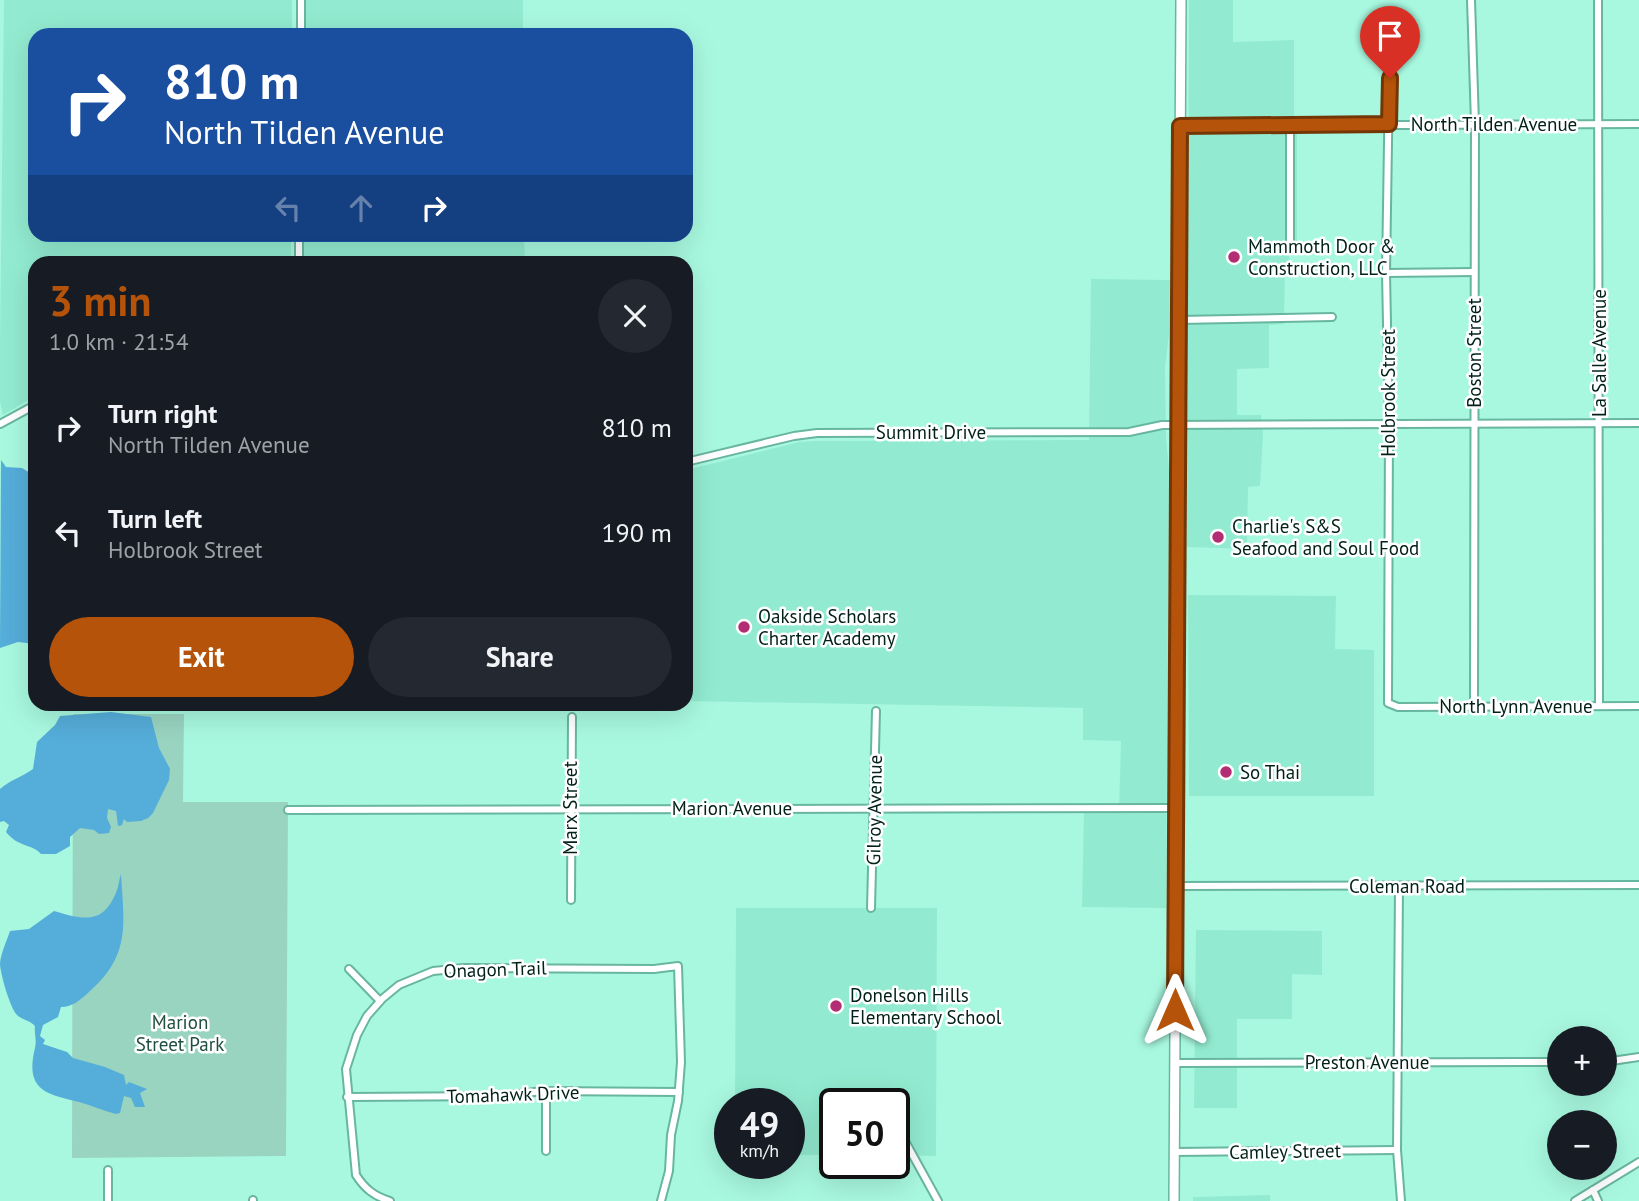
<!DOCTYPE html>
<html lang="en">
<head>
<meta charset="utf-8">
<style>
  body { margin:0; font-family:"PT Sans",sans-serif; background:#242831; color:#f1f3f6; height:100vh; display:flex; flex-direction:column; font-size:26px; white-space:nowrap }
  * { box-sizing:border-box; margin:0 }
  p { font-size:23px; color:#9ea1a6 }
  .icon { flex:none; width:38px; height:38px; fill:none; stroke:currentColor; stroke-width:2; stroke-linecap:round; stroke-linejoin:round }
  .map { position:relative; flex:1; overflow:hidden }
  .drawer { position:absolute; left:28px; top:256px; width:665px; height:455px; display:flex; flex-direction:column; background:#171b24; border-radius:21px; box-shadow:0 7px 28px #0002 }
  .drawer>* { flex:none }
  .hud { position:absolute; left:28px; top:28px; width:665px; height:214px; border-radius:21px; box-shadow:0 7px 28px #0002; background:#1a4fa0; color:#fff; overflow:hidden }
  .controls { position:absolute; left:1547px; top:1026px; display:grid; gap:14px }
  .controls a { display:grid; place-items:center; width:70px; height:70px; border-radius:50%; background:#171b24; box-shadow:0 7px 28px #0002; font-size:35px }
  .speed { position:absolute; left:714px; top:1088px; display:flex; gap:14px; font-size:35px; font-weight:700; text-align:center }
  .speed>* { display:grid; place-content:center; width:91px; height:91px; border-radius:50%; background:#171b24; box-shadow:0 7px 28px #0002; line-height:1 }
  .speed small { font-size:18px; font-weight:400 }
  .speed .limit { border:4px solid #111; border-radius:10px; background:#fff; color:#111 }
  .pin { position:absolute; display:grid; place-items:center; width:60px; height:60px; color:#fff; margin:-72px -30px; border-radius:50% 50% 50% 0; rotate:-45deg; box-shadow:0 0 7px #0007 }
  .pin .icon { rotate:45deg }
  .me { position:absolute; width:77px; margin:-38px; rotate:0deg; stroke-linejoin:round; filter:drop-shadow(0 0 5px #0008) }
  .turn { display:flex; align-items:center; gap:24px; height:147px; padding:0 21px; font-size:32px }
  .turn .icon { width:91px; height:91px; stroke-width:2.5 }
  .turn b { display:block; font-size:49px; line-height:60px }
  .lanes { display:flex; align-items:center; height:66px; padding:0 21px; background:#0003; justify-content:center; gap:35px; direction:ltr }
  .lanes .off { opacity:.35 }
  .round { display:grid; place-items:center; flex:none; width:74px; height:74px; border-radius:37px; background:#242831 }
  .head { display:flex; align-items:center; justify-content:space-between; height:119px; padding:0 21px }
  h1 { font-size:42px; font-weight:600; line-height:52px; color:#b45309 }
  .cta { display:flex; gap:14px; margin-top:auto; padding:14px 21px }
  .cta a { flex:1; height:80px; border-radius:42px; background:#b45309; color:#fff; font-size:28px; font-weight:600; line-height:80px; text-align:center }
  .cta a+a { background:#242831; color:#f1f3f6 }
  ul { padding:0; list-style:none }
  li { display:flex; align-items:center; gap:21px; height:105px; padding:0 21px }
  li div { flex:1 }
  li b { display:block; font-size:26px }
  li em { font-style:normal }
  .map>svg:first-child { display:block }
  .built { fill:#92ebd0 }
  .green { fill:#99d4c1 }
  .water { fill:#55add9 }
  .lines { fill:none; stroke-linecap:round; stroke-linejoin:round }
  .minor-casing { stroke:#68b69f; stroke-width:10 }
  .secondary-casing { stroke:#68b69f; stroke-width:12 }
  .minor { stroke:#fff; stroke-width:6 }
  .secondary { stroke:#fff; stroke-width:9 }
  .route-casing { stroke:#753606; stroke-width:18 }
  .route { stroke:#b45309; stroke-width:12 }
  .poi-dot { fill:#b22d73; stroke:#fff; stroke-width:2.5 }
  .labels { text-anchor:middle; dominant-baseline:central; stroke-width:5; stroke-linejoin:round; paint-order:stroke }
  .street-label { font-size:19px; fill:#002018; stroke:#fff }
  .poi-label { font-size:19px; fill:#002018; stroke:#fff; text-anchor:start }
  .park-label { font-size:19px; fill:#204e41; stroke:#fff }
</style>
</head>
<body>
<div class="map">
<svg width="1639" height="1201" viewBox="0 0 1639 1201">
  <rect width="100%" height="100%" fill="#a8f8df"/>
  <!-- built -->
  <g class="built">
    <path d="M 4,0 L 292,0 L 292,35 L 35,35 L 35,234 L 291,235 L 291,262 L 35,262 L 35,396 L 3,415 L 0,402 L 0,342 Z"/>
    <rect x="305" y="0" width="218" height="35"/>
    <path d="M 1189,0 L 1233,0 L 1233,42 L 1294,40 L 1294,113 L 1297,132 L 1297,251 L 1289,251 L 1290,268 L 1285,268 L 1284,324 L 1269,325 L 1269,368 L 1237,369 L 1237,415 L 1261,415 L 1263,434 L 1260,486 L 1248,487 L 1247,549 L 1187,547 Z"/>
    <path d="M 303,235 L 524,235 L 525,262 L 303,262 Z"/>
    <path d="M 1091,279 L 1170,280 L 1169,334 L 1165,368 L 1166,438 L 1169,469 L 1166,908 L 1082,907 L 1084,812 L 1119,811 L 1121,741 L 1083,740 L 1083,708 L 686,701 L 686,470 L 799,442 L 814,441 L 1089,440 Z"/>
    <path d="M 1188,595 L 1336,596 L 1335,649 L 1374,650 L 1374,796 L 1189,796 Z"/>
    <path d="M 75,704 L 438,704 L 437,711 Z"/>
    <path d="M 736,908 L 937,908 L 936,1156 L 894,1155 L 894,1104 L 835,1104 L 835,1155 L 789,1155 L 789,1104 L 735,1104 Z"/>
    <path d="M 1196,930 L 1322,931 L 1322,975 L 1292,974 L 1292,1019 L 1237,1019 L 1237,1108 L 1194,1108 Z"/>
    <path d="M 1270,1195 L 1270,1201 L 1193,1201 L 1193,1197 Z"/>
  </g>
  <!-- green -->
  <path class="green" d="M 73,714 L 184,714 L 183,802 L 288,802 L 286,1156 L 72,1158 Z"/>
  <!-- water -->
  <g class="water">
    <path d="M 1,460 L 6,467 L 22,468 L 35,476 L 35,644 L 18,642 L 0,648 Z"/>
    <path d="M 111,712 L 151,717 L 159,748 L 170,769 L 169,780 L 153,813 L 148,818 L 141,821 L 127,822 L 124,819 L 122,825 L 118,826 L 116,811 L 108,809 L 107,818 L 111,827 L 109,833 L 99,834 L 94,830 L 80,828 L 70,837 L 70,846 L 56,854 L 41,854 C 31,843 19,848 6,832 L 9,825 L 4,821 L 0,822 L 0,789 C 10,780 22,777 33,769 L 37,742 L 55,725 L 60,716 Z"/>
    <path d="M 121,874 C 124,925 131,955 89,992 C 80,1000 73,1007 61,1007 L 58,1017 L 43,1025 L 40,1036 L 45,1040 L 43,1044 L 67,1052 L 73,1058 L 105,1067 L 124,1075 L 126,1085 L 129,1082 L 147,1089 L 140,1093 L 145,1107 L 135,1107 L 131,1098 L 124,1096 L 120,1113 L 116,1114 C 103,1111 91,1105 79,1102 C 44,1094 25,1089 35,1048 C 37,1040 34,1034 35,1026 C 30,1020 22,1020 17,1015 C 10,1008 0,973 0,963 C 1,953 7,940 10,931 L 29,929 L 54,911 C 84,920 104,925 117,890 C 119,885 119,879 121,874 Z"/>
  </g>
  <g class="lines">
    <defs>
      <g id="minor">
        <path d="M 301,0 L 301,35"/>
        <path d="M 1471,0 L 1475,123 L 1474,705"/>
        <path d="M 1598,0 L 1599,706"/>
        <path d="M 1389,78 L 1386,273 L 1389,424 L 1388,703 L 1398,707 L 1639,706"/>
        <path d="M 1180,126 L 1639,124"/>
        <path d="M 1290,242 L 1290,125"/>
        <path d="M 299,262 L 299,234"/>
        <path d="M 1386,273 L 1474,272"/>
        <path d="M 1179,320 L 1332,317"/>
        <path d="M 0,424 L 35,405"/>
        <path d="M 686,462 L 794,436 L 817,433 L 1129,432 L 1162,425 L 1639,423"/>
        <path d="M 288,810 L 1176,808"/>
        <path d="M 1176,886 L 1639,885"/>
        <path d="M 1399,886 L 1397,1150 L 1401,1201"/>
        <path d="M 571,900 L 572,717"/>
        <path d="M 871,908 L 876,711"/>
        <path d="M 349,969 L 380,1001"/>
        <path d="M 1605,1062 L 1639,1057"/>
        <path d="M 1175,1063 L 1559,1062"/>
        <path d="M 546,1091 L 546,1151"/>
        <path d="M 347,1097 L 505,1096 L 542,1091 L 679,1092"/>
        <path d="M 906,1143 L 938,1201"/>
        <path d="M 1174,1152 L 1397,1150"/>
        <path d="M 1593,1190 L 1598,1201"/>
        <path d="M 108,1201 L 108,1170"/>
        <path d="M 253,1201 L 253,1200"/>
        <path d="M 390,1201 C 374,1196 365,1189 356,1175 L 346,1069 L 357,1035 L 367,1016 L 382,999 L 399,985 L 433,971 L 464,968 L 654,969 L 678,966 L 681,1062 L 678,1101 L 671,1135 L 669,1171 L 661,1201"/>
        <path d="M 1575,1201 L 1639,1162"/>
      </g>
      <path id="secondary" d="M 1174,1201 L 1181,0"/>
    </defs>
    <!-- minor casing -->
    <use href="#minor" class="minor-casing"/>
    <!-- secondary casing -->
    <use href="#secondary" class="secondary-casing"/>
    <!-- minor -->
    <use href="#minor" class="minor"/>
    <!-- secondary -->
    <use href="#secondary" class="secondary"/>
  </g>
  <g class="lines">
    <defs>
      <path id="route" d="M 1175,1010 L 1180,126 L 1389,124 L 1390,78"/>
    </defs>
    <!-- route casing -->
    <use href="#route" class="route-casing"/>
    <!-- route -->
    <use href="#route" class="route"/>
  </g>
  <!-- markers -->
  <g class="poi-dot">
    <circle cx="1234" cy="257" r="7"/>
    <circle cx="1218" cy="537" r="7"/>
    <circle cx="744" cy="627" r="7"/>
    <circle cx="1226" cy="772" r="7"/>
    <circle cx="836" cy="1006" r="7"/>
  </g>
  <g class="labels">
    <!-- street labels -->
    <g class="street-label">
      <text x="1494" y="124">North Tilden Avenue</text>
      <text transform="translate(1474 353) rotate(-90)">Boston Street</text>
      <text transform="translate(1599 353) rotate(-90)">La Salle Avenue</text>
      <text transform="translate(1388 393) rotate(-90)">Holbrook Street</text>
      <text x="931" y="432">Summit Drive</text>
      <text x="1516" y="706">North Lynn Avenue</text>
      <text transform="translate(570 808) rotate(-90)">Marx Street</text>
      <text x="732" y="808">Marion Avenue</text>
      <text transform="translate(874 810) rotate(-89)">Gilroy Avenue</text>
      <text x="1407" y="886">Coleman Road</text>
      <text transform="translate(495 969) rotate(-2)">Onagon Trail</text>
      <text x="1367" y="1062">Preston Avenue</text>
      <text transform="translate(513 1094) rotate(-2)">Tomahawk Drive</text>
      <text transform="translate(1285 1151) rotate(-1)">Camley Street</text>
    </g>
    <!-- poi labels -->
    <g class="poi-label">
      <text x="1248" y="246">Mammoth Door &amp;<tspan x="1248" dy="22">Construction, LLC</tspan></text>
      <text x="1232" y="526">Charlie's S&amp;S<tspan x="1232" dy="22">Seafood and Soul Food</tspan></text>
      <text x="758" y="616">Oakside Scholars<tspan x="758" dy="22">Charter Academy</tspan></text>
      <text x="1240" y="772">So Thai</text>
      <text x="850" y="995">Donelson Hills<tspan x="850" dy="22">Elementary School</tspan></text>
    </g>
    <!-- park labels -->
    <g class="park-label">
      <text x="180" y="1022">Marion<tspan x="180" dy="22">Street Park</tspan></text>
    </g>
  </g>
</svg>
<div class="controls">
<a>+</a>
<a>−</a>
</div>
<div class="speed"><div>49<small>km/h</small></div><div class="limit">50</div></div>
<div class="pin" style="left:1390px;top:78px;background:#d93025"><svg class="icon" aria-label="arrive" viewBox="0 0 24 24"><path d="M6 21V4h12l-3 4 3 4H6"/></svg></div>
<svg class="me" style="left:1175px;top:1010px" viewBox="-20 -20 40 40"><path d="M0-17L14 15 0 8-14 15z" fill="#b45309" stroke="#fff" stroke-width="4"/></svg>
<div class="hud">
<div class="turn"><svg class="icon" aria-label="right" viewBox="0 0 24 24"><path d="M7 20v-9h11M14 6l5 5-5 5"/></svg><div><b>810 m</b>North Tilden Avenue</div></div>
<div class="lanes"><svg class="icon off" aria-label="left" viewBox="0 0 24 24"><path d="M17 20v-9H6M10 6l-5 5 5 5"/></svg><svg class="icon off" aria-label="ahead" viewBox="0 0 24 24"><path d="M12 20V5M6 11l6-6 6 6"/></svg><svg class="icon" aria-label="right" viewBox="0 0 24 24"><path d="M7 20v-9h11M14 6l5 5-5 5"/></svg></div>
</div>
<section class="drawer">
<div class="head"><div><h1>3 min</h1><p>1.0 km · 21:54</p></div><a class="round"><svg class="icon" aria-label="close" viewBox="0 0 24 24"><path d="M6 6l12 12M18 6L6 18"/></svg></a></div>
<ul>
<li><svg class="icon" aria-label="right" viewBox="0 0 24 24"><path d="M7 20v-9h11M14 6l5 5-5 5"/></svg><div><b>Turn right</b><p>North Tilden Avenue</p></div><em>810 m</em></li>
<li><svg class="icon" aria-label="left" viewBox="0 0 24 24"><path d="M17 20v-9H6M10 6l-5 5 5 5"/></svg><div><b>Turn left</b><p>Holbrook Street</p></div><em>190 m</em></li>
</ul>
<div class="cta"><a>Exit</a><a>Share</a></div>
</section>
</div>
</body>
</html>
